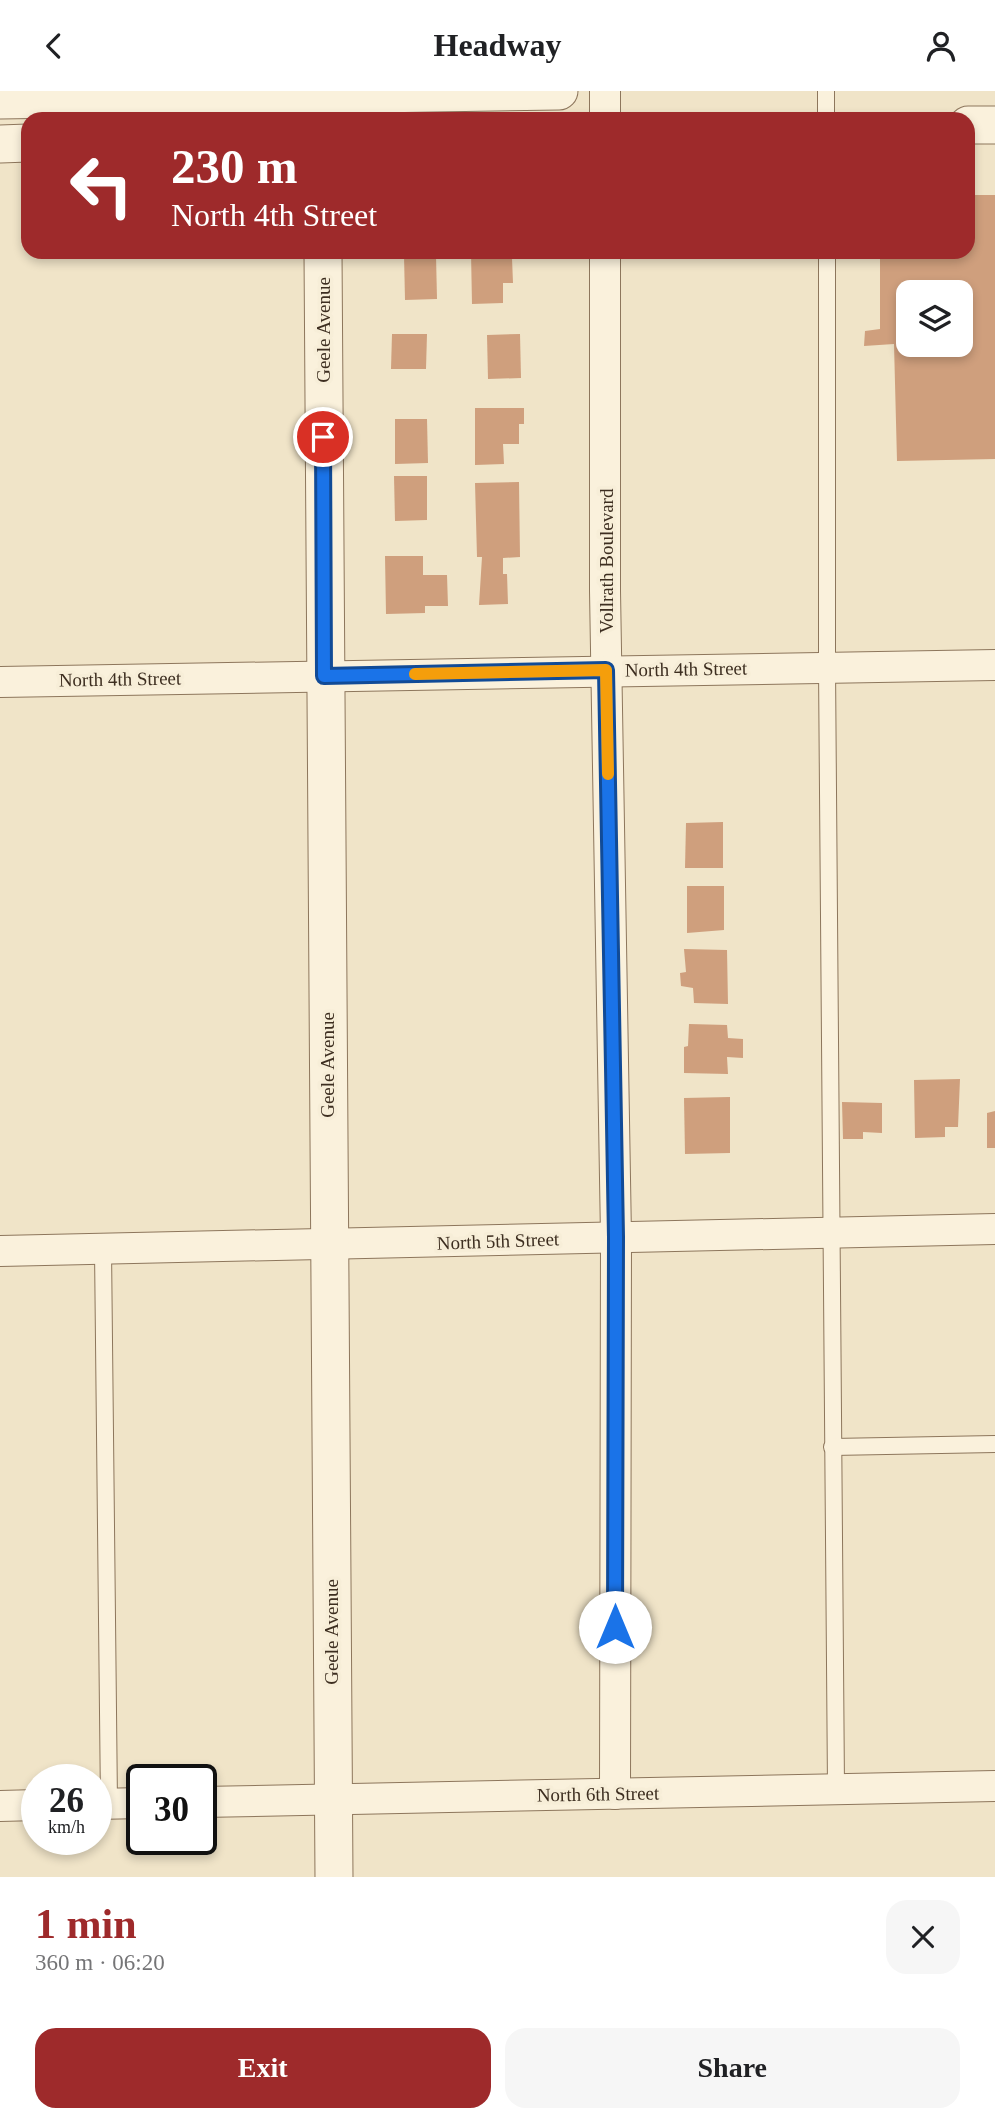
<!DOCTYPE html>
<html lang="en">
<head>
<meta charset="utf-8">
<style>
  body { margin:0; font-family:"Times New Roman",serif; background:#f6f6f6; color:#202124; height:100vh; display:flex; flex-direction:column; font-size:26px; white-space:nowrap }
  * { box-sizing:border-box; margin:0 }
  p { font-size:23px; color:#757577 }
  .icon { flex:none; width:38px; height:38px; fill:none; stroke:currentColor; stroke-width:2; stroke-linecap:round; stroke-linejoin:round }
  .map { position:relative; height:1786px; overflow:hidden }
  .details { display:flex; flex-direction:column; background:#fff; flex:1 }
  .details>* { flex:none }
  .guide { position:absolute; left:21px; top:21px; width:954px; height:147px; border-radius:21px; box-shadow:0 4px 10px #0003; background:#9e2a2b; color:#fff; overflow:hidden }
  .fabs { position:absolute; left:896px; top:189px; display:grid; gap:14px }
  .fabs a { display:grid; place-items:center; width:77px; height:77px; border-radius:14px; background:#fff; box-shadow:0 4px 10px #0003; font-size:35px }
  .speed { position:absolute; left:21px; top:1673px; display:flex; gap:14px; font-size:35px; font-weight:700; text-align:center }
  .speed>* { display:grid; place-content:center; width:91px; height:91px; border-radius:50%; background:#fff; box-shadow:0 4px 10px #0003; line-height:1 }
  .speed small { font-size:18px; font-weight:400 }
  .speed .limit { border:4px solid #111; border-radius:10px; background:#fff; color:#111 }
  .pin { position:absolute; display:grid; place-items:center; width:60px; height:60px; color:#fff; margin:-30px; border:4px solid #fff; border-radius:50%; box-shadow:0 2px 7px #0007 }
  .me { position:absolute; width:77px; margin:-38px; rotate:0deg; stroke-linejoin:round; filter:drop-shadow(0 0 5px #0008) }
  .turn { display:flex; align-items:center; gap:24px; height:147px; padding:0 35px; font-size:32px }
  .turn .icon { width:91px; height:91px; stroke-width:2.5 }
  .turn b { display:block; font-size:49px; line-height:60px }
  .round { display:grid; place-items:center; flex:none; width:74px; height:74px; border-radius:21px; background:#f6f6f6 }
  .head { display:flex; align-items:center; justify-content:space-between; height:119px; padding:0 35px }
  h1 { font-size:42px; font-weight:800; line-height:52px; color:#9e2a2b }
  .button { display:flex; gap:14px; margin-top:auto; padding:14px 35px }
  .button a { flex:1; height:80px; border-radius:21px; background:#9e2a2b; color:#fff; font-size:28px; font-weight:800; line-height:80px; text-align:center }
  .button a+a { background:#f6f6f6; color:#202124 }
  header { display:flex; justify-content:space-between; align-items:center; height:91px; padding:0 35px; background:#fff; font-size:32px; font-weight:800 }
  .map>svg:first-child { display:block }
  .building { fill:#cf9f7d; fill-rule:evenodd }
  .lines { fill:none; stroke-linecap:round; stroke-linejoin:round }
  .service-casing { stroke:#8d765c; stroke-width:18 }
  .minor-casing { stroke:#8d765c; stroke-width:32 }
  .tertiary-casing { stroke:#8d765c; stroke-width:39 }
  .service { stroke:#faf1dc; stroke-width:16 }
  .minor { stroke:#faf1dc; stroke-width:30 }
  .tertiary { stroke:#faf1dc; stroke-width:37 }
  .route-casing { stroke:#114b97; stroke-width:18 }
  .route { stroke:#1a73e8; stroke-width:12 }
  .slow { stroke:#f59e0b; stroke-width:12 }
  .labels { text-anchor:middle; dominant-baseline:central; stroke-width:7; stroke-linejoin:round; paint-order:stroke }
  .street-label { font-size:19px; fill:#3d2e20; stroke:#f7eed8 }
</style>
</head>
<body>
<header><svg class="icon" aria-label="back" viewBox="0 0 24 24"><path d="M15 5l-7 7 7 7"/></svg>Headway<svg class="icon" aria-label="person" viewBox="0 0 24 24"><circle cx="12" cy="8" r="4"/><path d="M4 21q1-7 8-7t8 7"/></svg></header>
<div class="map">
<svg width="995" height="1786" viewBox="0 0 995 1786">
  <rect width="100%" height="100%" fill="#f0e4c8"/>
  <!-- building -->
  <g class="building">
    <path d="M 968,104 L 995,104 L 995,368 L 897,370 L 894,253 L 864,255 L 865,240 L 880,238 L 880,161 L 968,161 ZM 908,201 L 961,201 L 961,254 L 908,254 Z"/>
    <path d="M 471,161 L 524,161 L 524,167 L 512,167 L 513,192 L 503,192 L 503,212 L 472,213 Z"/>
    <path d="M 404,164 L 436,164 L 437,208 L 405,209 Z"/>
    <path d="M 392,243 L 427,243 L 426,278 L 391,278 Z"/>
    <path d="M 520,243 L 521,287 L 488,288 L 487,244 Z"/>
    <path d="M 475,317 L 524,317 L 524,333 L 519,333 L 519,353 L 503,353 L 504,373 L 475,374 Z"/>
    <path d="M 395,328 L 427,328 L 428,372 L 395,373 Z"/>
    <path d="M 394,385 L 427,385 L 427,429 L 395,430 Z"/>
    <path d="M 519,391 L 520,466 L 503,467 L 503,483 L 507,483 L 508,513 L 479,514 L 482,466 L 477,466 L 475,392 Z"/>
    <path d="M 385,465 L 423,465 L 423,484 L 447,484 L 448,515 L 425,515 L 425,522 L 386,523 Z"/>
    <path d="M 723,731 L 723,777 L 685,777 L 686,732 Z"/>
    <path d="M 687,795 L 724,795 L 724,839 L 687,842 Z"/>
    <path d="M 684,858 L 727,859 L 728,913 L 694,912 L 693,897 L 681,895 L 680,882 L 686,881 Z"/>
    <path d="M 689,933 L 727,934 L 728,947 L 743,948 L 743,967 L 727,966 L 728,983 L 684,982 L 684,956 L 688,955 Z"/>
    <path d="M 960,988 L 958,1036 L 945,1036 L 945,1046 L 915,1047 L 914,989 Z"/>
    <path d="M 730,1006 L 730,1062 L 685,1063 L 684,1007 Z"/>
    <path d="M 842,1011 L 882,1012 L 882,1042 L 863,1041 L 863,1048 L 843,1048 Z"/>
    <path d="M 995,1020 L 995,1057 L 987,1057 L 987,1022 Z"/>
  </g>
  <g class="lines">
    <defs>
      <g id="service">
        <path d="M 826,0 L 826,28"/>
        <path d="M 827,161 L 827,576 L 836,1696"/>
        <path d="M 103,1158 L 109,1713"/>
        <path d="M 832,1356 L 995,1353"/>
      </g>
      <g id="minor">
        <path d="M 605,28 L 605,0"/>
        <path d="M 605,161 L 605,500 L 616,1146 L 615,1703"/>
        <path d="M 0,591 L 995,574"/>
        <path d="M 0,1160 L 995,1138"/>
        <path d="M 201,1711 L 995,1695"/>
        <path d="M 96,1713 L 142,1712"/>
        <path d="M 0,1715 L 37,1714"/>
      </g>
      <g id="tertiary">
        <path d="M 0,9 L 559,0"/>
        <path d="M 968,34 L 995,34"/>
        <path d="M 0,53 L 28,52"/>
        <path d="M 323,161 L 334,1786"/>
      </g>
    </defs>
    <!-- service casing -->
    <use href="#service" class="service-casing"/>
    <!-- minor casing -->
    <use href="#minor" class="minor-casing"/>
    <!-- tertiary casing -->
    <use href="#tertiary" class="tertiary-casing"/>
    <!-- service -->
    <use href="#service" class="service"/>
    <!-- minor -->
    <use href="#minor" class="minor"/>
    <!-- tertiary -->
    <use href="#tertiary" class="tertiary"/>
  </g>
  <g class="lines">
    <defs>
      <path id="route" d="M 323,346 L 324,585 L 606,579 L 616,1146 L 615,1536"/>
    </defs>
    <!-- route casing -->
    <use href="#route" class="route-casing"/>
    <!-- route -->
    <use href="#route" class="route"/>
    <!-- slow -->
    <path class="slow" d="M 415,583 L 606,579 L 608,683"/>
  </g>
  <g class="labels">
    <!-- street labels -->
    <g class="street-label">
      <text transform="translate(323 239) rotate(-90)">Geele Avenue</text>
      <text transform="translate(606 470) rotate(-90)">Vollrath Boulevard</text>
      <text transform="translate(686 578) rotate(-1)">North 4th Street</text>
      <text transform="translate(120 588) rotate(-1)">North 4th Street</text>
      <text transform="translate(327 974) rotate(-90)">Geele Avenue</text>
      <text transform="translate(498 1150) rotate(-2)">North 5th Street</text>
      <text transform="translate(331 1541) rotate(-90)">Geele Avenue</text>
      <text transform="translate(598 1703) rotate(-1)">North 6th Street</text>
    </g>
  </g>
</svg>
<div class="fabs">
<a><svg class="icon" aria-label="layers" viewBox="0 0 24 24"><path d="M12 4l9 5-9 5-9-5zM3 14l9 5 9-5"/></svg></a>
</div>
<div class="speed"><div>26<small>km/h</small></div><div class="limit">30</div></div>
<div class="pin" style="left:323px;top:346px;background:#d93025"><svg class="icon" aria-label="arrive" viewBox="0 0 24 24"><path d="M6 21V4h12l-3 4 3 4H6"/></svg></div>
<svg class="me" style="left:615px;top:1536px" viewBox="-20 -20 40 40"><circle r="19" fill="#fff"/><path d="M0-13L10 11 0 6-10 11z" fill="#1a73e8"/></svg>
<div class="guide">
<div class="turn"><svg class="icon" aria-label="left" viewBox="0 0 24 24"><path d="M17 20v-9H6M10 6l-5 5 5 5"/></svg><div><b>230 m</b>North 4th Street</div></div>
</div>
</div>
<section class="details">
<div class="head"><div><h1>1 min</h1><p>360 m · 06:20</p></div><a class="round"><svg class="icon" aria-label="close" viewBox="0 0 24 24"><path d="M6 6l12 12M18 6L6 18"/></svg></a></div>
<div class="button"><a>Exit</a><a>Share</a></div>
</section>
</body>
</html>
